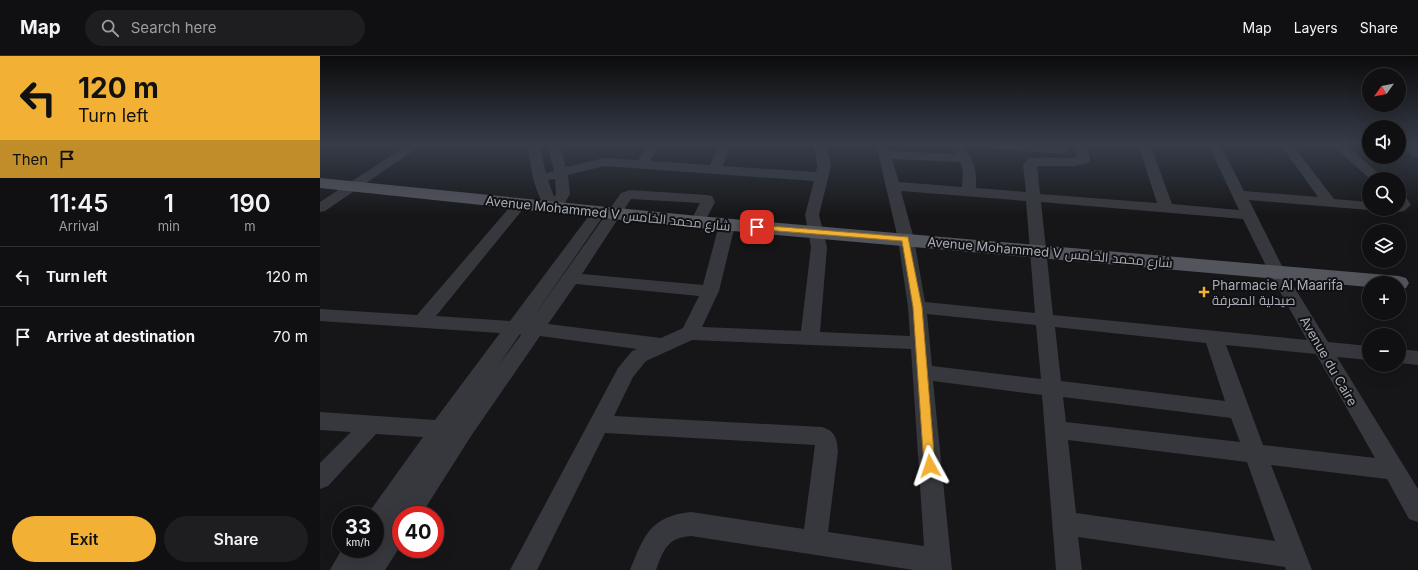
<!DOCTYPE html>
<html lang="en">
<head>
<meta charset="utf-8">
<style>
  body { margin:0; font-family:Inter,Cairo,sans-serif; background:#1e1e20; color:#f1f3f6; height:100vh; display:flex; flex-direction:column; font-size:15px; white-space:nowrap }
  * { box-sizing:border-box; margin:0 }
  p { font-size:13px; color:#9c9d9f }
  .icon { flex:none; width:22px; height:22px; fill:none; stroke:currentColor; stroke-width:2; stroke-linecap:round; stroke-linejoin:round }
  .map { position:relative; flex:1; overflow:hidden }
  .side { display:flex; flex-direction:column; background:#101012; width:320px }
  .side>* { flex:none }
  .top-card { background:#f2b134; color:#111; overflow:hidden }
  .needle { width:26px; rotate:237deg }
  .fabs { position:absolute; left:1042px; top:12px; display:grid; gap:8px }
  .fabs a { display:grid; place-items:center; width:44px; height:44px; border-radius:50%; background:#101012; box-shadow:0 4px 16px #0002,0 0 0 1px #303032; font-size:20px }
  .speed { position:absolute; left:12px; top:450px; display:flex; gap:8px; font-size:20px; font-weight:700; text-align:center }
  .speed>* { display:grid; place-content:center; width:52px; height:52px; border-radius:50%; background:#101012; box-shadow:0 4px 16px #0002,0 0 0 1px #303032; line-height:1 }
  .speed small { font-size:10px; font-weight:400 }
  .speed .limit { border:6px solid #d22; background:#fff; color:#111 }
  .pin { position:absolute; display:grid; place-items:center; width:34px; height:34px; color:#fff; margin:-17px; border-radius:8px; box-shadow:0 2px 6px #0006 }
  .me { position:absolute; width:44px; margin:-22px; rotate:355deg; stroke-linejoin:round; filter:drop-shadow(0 0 3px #0008) }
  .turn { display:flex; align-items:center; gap:14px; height:84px; padding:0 12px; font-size:18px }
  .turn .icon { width:52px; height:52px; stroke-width:2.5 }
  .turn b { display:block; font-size:28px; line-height:34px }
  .then { display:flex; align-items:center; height:38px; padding:0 12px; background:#0003; gap:8px; font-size:15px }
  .eta { display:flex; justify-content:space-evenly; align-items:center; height:68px; text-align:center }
  .eta b { font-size:24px; font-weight:600; line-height:28px }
  .primary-button { display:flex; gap:8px; margin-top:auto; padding:8px 12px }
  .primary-button a { flex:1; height:46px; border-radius:24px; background:#f2b134; color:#111; font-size:16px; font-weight:600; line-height:46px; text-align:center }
  .primary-button a+a { background:#1e1e20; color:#f1f3f6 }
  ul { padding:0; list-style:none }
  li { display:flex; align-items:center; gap:12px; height:60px; padding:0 12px; border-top:1px solid #303032 }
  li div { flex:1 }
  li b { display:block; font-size:15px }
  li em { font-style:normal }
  header { display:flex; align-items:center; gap:24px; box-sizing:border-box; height:56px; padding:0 20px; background:#101012; border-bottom:1px solid #303032 }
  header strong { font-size:19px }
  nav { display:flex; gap:22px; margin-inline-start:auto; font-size:14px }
  .search { width:280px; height:36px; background:#1e1e20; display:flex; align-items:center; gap:10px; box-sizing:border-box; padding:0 14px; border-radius:22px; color:#9c9d9f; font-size:15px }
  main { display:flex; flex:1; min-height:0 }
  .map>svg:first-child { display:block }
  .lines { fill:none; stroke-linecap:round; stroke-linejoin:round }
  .minor { fill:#37383d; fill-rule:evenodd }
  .major { fill:#53555c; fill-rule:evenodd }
  .route { fill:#f2b134; stroke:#9d7322 }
  .poi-dot { fill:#f2b134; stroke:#111113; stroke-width:1.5 }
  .labels { text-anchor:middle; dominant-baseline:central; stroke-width:4; stroke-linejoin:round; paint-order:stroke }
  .street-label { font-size:13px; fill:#a8adb8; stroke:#111113 }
  .poi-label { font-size:13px; fill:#a8adb8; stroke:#111113; text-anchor:start }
</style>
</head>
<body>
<header>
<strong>Map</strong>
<div class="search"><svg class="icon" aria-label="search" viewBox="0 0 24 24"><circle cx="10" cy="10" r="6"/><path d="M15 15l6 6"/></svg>Search here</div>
<nav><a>Map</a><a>Layers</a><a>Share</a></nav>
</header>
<main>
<section class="side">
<div class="top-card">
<div class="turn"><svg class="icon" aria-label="left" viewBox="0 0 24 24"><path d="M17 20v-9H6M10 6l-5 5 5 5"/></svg><div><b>120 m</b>Turn left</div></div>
<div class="then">Then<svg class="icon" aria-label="arrive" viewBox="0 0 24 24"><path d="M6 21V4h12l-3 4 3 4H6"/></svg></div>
</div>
<div class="eta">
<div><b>11:45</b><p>Arrival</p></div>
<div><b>1</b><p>min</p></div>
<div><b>190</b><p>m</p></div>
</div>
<ul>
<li><svg class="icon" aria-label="left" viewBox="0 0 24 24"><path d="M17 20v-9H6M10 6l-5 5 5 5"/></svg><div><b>Turn left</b></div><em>120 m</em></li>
<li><svg class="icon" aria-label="arrive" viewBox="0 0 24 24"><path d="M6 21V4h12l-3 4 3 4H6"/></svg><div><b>Arrive at destination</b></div><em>70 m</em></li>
</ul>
<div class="primary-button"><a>Exit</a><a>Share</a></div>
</section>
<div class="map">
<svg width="1098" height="514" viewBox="0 0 1098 514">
  <rect width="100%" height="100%" fill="#161618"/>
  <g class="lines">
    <!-- minor -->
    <g class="minor">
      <path d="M 89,88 L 103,88 L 5,155 L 0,156 L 0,146 Z"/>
      <path d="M 207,88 L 219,88 L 226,117 L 234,115 L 227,88 L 239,88 L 246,111 L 284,102 L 318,104 L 329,88 L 341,88 L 330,105 L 390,109 L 399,88 L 411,88 L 403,110 L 496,116 L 497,110 L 494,88 L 506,88 L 511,110 L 499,159 L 507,191 L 500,276 L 590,280 L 588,251 L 578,183 L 556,88 L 568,88 L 570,95 L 636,98 L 629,88 L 641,88 C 654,104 657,112 656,132 L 706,136 L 703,109 L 709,102 L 756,102 L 755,88 L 767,88 L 770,104 L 768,107 L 754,110 L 717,110 L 720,138 L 837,147 L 818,88 L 830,88 L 852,148 L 919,154 L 888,88 L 900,88 L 924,135 L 998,141 L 960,88 L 972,88 L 1014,143 L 1049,146 L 1049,153 L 1054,153 L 1049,154 L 929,144 L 965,216 L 1008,286 L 1049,290 L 1049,304 L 1017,301 L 1098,433 L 1098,466 L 1089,463 L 1067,423 L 951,409 L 992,514 L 966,514 L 965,511 L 758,481 L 762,514 L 736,514 L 722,339 L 613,325 L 632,514 L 594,514 L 371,480 C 347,482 344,493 336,514 L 310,514 C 324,480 330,460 371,456 L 484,473 L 495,389 L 285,377 L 217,514 L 190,514 L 298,312 L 312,295 L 317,293 L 220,280 L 151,380 L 101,459 L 81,459 L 81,489 L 65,514 L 10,514 L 22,493 L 55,493 L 55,484 L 59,478 L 55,480 L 55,459 L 47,459 L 103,381 L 56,378 L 8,430 L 0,433 L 0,407 L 31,376 L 0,374 L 0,356 L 115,364 L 180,277 L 0,265 L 0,253 L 97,259 L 195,145 L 205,145 L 207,148 L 116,260 L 190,265 L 274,153 L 284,153 L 286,156 L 210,266 L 301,137 L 310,134 L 387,139 L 392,140 L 395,146 L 383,169 L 373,169 L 370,166 L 380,147 L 311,143 L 262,218 L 383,229 L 399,169 L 402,166 L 412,166 L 415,169 L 399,235 L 382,271 L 481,275 L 491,191 L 485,159 L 494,125 L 284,110 L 248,119 L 250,138 L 240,155 C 216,161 210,105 207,88 ZM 572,103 L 640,106 L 643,115 L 642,131 L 579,126 ZM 235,123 L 236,138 L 234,141 L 228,124 ZM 581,135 L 706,145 L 715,257 L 605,246 L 594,183 ZM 721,146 L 923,163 L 949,216 L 987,284 L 733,259 ZM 256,228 L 379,240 L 363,272 L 341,282 L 228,268 ZM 607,258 L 716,269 L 721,323 L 612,310 ZM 735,271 L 886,287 L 905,345 L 741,325 ZM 200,278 L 201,279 L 178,310 ZM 372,284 L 591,293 L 604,490 L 508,476 L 518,395 C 517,382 515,375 502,371 L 294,360 L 313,321 L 326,305 ZM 906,289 L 996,298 L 1055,402 L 943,389 ZM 743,341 L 911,362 L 920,386 L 746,366 ZM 748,384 L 927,406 L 955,485 L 756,457 Z"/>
      <path d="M 657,88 C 671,88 745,85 750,94 L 744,98 L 663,92 L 659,91 Z"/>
      <path d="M 1011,88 L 1025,88 L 1065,123 L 1050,123 Z"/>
      <path d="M 1080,88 L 1094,88 L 1098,92 L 1098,102 L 1093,101 Z"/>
      <path d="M 1079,137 L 1084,138 L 1091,149 L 1084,155 L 1079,156 L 1072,153 L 1079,153 Z"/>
      <path d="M 1079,293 L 1098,295 L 1098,309 L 1079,307 Z"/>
    </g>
    <!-- major -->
    <path class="major" d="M 0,122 L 378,160 L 1079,220 L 1086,222 L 1089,227 L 1086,232 L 1079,234 L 1079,227 L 1049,227 L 1049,231 L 378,172 L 0,132 Z"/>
  </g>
  <!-- sky -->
  <linearGradient id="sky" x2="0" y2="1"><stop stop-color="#0c0c0d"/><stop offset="0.55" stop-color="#363c48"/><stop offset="1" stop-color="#363c48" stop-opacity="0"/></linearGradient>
  <rect width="1098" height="160" fill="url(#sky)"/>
  <!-- route -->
  <path class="route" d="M 437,169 L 588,181 L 602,251 L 615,410 L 614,414 L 610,415 L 606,414 L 604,410 L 593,251 L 582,185 L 434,173 L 434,170 Z"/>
  <!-- markers -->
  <path class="poi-dot" d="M882 230h4v4h4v4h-4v4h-4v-4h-4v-4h4z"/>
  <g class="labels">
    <!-- street labels -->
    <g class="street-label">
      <text transform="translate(288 157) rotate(6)">Avenue Mohammed V شارع محمد الخامس</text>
      <text transform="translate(730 196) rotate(5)">Avenue Mohammed V شارع محمد الخامس</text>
      <text transform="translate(1009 305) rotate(60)">Avenue du Caire</text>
    </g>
    <!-- poi labels -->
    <g class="poi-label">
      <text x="892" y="229">Pharmacie Al Maarifa<tspan x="892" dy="15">صيدلية المعرفة</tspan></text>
    </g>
  </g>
</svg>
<div class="fabs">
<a><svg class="needle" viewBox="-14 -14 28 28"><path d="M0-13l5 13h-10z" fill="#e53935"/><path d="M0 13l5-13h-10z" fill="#9c9d9f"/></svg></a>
<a><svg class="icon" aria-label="sound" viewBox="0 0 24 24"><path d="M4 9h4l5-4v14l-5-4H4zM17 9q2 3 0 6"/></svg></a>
<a><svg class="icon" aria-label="search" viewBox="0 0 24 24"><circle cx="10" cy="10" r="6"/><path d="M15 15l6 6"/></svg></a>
<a><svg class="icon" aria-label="layers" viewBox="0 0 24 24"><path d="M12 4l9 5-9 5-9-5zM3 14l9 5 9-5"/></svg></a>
<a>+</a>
<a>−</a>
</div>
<div class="speed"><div>33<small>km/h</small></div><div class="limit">40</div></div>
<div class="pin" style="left:437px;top:171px;background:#d93025"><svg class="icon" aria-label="arrive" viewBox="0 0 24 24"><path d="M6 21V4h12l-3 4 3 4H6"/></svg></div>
<svg class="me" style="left:610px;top:410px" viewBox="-20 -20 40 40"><path d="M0-17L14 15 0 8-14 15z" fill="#f2b134" stroke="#fff" stroke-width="4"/></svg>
</div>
</main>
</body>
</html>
